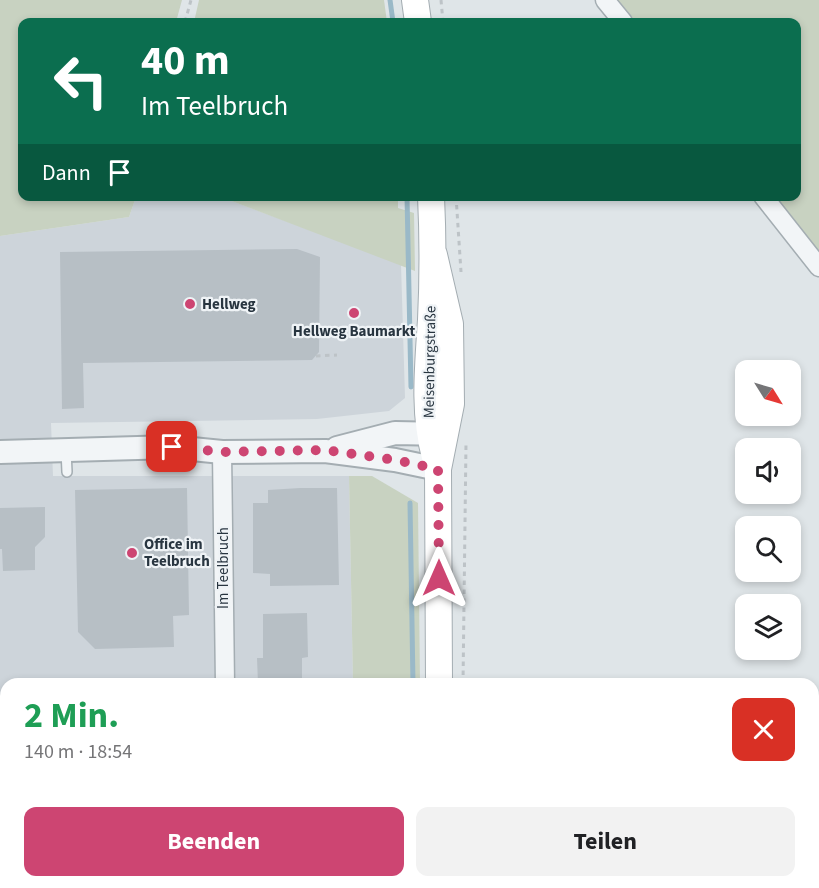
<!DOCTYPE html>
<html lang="de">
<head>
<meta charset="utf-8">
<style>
  body { margin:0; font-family:"Source Sans 3",sans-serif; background:#f2f2f2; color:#202124; height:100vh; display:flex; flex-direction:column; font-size:22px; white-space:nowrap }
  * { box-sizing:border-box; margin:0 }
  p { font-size:20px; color:#757577 }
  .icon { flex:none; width:33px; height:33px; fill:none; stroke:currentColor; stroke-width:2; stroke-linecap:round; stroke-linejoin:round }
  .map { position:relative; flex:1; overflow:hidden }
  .details { position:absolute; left:0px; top:678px; width:819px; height:210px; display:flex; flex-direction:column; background:#fff; border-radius:18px 18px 0 0; box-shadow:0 3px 9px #0003 }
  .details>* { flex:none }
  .hud { position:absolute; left:18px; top:18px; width:783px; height:183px; border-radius:12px; box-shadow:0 3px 9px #0003; background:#0b6e4f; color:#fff; overflow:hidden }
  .needle { width:39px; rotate:127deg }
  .buttons { position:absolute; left:735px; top:360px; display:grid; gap:12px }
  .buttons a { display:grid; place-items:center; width:66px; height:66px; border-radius:12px; background:#fff; box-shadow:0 3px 9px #0003; font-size:30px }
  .pin { position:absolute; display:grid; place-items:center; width:51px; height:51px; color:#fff; margin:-26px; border-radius:12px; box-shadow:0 3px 9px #0006 }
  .me { position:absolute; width:66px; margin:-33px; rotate:0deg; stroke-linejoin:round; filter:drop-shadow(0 0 4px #0008) }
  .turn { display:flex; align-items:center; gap:21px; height:126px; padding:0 24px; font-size:27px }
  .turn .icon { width:78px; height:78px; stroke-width:2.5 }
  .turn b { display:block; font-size:42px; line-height:51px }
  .then { display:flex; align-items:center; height:57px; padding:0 24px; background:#0003; gap:12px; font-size:22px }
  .round { display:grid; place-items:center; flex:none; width:63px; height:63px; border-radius:12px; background:#f2f2f2 }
  .head { display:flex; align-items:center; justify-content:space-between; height:102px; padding:0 24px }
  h1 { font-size:36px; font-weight:700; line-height:45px; color:#1e9e55 }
  .primary-button { display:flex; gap:12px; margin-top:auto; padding:12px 24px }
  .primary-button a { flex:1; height:69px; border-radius:12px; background:#cd4572; color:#fff; font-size:24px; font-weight:700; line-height:69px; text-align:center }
  .primary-button a+a { background:#f2f2f2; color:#202124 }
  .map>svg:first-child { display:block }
  .built { fill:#cdd4da }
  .green { fill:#c8d2c1 }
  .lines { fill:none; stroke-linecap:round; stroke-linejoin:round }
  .stream { stroke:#9ab9c8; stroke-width:5 }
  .building { fill:#b7bfc5 }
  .service-casing { stroke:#a4adb2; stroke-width:12 }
  .minor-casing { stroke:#a4adb2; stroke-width:21 }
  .tertiary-casing { stroke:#a4adb2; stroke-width:26 }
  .secondary-casing { stroke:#a4adb2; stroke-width:28 }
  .path { stroke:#bdc3c7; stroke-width:3; stroke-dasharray:4.5 4.5; stroke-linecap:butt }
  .service { stroke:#f2f5f7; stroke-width:9 }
  .minor { stroke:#f2f5f7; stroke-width:18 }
  .tertiary { stroke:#f2f5f7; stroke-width:22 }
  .secondary { stroke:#fff; stroke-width:26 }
  .route { stroke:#cd4572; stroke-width:10; stroke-dasharray:0 18 }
  .poi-dot { fill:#cd4572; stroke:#eff3f6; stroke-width:2 }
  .labels { text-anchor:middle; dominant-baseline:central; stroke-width:4.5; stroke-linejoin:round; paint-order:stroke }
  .poi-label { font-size:15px; font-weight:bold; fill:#283540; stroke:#eff3f6; text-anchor:start }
  .street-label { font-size:15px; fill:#283540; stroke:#eff3f6 }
</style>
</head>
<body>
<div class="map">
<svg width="819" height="888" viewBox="0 0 819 888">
  <rect width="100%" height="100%" fill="#dfe5e8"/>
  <!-- built -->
  <path class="built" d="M 136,197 L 221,197 L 401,264 L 405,398 L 389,411 L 317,419 L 51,423 L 53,476 L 349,476 L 353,684 L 6,684 L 6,882 L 410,882 L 410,888 L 0,888 L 0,236 L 129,217 Z"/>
  <!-- green -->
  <g class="green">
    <path d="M 0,0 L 182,0 L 176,22 L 22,22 L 22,196 L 136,197 L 129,217 L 0,236 Z"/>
    <path d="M 199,0 L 384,0 L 387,22 L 194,22 Z"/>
    <path d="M 618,0 L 819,0 L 819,254 L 773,197 L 796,196 L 796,22 L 636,22 Z"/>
    <path d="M 221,197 L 398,197 L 398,208 L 414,213 L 415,271 Z"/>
    <path d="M 349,476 L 372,476 L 418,503 L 420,684 L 353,684 Z"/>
  </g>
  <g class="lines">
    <!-- stream -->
    <g class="stream">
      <path d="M 390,0 L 393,22"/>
      <path d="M 407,196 L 411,387"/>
      <path d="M 410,503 L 413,684"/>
      <path d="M 416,882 L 416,888"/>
    </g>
  </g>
  <!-- building -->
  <g class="building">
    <path d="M 297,249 L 320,257 L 319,352 L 312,360 L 83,363 L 84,408 L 62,409 L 60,252 Z"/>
    <path d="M 187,488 L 189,615 L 173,616 L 174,647 L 95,649 L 78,632 L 75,490 Z"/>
    <path d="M 300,488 L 337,488 L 339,585 L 270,586 L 270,574 L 253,573 L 253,503 L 268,503 L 268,490 Z"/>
    <path d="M 45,507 L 45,537 L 35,547 L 35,570 L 3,571 L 2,549 L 0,549 L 0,508 Z"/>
    <path d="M 307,613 L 308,657 L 302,658 L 302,684 L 258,684 L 257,658 L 263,658 L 263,614 Z"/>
  </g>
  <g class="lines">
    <defs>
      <path id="service" d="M 66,450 L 67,472"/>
      <g id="minor">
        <path d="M 605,0 L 623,22"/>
        <path d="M 763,196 L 819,267"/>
        <path d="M 222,452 L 225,684"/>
        <path d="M 228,882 L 228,888"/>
      </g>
      <g id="tertiary">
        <path d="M 337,448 L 395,433 L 445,434"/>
        <path d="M 0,452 L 172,447 L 222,452 L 325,451 L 395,460 L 438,469"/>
      </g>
      <g id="secondary">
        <path d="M 415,0 L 418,22"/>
        <path d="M 431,196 C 433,238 433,279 431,320 C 428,366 423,412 435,457"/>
        <path d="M 434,255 L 450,324 L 451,404 L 438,469 L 439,684"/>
        <path d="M 441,882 L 441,888"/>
      </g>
    </defs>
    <!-- service casing -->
    <use href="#service" class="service-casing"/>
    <!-- minor casing -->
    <use href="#minor" class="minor-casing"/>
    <!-- tertiary casing -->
    <use href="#tertiary" class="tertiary-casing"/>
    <!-- secondary casing -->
    <use href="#secondary" class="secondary-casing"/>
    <!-- path -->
    <g class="path">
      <path d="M 441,0 L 443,22"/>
      <path d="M 185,22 L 191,0"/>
      <path d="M 456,196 L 461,272"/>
      <path d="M 316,356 L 337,355"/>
      <path d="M 463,684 L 466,443"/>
    </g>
    <!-- service -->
    <use href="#service" class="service"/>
    <!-- minor -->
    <use href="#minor" class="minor"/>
    <!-- tertiary -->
    <use href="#tertiary" class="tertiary"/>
    <!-- secondary -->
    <use href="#secondary" class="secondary"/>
  </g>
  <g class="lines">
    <!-- route -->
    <path class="route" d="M 172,447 L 222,452 L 325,450 L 395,460 L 438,469 L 439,578"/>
  </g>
  <!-- markers -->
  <g class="poi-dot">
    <circle cx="190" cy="304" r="6"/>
    <circle cx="354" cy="313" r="6"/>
    <circle cx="132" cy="553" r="6"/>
  </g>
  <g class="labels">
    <!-- poi labels -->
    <g class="poi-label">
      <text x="202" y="304">Hellweg</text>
      <text x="354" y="331" text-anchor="middle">Hellweg Baumarkt</text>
      <text x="144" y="544">Office im<tspan x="144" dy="17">Teelbruch</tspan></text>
    </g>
    <!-- street labels -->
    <g class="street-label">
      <text transform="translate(430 362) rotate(-89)">Meisenburgstraße</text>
      <text transform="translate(223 568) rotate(-90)">Im Teelbruch</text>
    </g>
  </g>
</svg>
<div class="buttons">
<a><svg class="needle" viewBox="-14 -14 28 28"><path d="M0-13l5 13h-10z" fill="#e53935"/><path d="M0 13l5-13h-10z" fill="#757577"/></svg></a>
<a><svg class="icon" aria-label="sound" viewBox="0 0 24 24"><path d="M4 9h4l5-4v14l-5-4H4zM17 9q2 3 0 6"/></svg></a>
<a><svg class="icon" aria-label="search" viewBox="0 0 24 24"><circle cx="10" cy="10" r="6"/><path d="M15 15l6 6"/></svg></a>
<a><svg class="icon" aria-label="layers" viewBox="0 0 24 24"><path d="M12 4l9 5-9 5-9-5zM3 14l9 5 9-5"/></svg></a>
</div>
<div class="pin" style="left:172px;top:447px;background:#d93025"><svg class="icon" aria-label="arrive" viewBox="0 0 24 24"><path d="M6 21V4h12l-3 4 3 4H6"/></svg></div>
<svg class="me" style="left:439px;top:578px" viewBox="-20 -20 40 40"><path d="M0-17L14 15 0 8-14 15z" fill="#cd4572" stroke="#fff" stroke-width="4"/></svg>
<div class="hud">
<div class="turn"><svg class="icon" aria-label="left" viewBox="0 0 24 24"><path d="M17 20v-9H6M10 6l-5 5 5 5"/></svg><div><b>40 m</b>Im Teelbruch</div></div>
<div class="then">Dann<svg class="icon" aria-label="arrive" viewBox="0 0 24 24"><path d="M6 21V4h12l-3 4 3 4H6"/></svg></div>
</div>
<section class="details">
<div class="head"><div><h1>2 Min.</h1><p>140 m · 18:54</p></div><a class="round" style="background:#d93025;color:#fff"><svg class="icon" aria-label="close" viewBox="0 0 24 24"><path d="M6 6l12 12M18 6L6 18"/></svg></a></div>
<div class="primary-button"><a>Beenden</a><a>Teilen</a></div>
</section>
</div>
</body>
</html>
